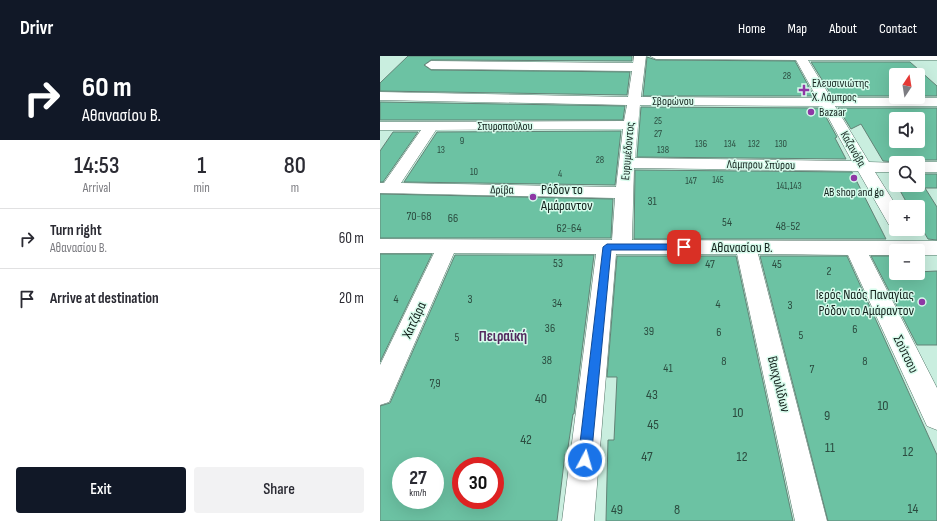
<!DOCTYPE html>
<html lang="en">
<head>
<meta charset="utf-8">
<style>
  body { margin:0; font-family:"Sofia Sans Condensed",sans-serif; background:#f2f2f3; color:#2b2b33; height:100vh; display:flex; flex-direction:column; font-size:15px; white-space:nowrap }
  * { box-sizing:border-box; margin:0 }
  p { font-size:13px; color:#7c7c81 }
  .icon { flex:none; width:22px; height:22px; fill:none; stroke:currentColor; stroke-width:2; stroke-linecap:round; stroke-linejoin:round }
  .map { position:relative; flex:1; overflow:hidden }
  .sheet { display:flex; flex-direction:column; background:#fff; width:380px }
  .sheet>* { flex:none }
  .top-card { background:#111827; color:#fff; overflow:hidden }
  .needle { width:26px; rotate:12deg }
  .fabs { position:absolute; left:509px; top:12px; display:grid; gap:8px }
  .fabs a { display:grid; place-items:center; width:36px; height:36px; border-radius:4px; background:#fff; box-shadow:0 4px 16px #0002; font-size:20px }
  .speed { position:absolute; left:12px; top:401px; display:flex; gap:8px; font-size:20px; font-weight:700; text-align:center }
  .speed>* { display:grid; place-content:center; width:52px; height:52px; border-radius:50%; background:#fff; box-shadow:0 4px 16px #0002; line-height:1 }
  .speed small { font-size:10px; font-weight:400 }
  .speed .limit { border:6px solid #d22; background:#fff; color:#111 }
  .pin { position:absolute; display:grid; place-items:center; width:34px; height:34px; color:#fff; margin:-17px; border-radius:8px; box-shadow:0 2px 6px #0006 }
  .me { position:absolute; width:44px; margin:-22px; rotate:6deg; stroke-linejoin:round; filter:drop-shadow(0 0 3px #0008) }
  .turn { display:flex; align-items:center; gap:14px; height:84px; padding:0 16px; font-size:18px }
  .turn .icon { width:52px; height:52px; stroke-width:2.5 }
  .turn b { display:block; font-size:28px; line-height:34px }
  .eta { display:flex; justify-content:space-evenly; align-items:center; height:68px; text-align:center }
  .eta b { font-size:24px; font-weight:600; line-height:28px }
  .cta { display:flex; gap:8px; margin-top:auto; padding:8px 16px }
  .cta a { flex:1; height:46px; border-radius:4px; background:#111827; color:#fff; font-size:16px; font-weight:600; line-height:46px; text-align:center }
  .cta a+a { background:#f2f2f3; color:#2b2b33 }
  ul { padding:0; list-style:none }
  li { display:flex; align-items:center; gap:12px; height:60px; padding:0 16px; border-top:1px solid #e1e1e2 }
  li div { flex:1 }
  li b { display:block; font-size:15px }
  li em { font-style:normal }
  header { display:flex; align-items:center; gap:24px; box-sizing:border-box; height:56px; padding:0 20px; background:#111827; color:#fff }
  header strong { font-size:19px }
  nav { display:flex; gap:22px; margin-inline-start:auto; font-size:14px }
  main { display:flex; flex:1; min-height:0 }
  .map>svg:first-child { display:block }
  .building { fill:#6cc2a3; stroke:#628376; fill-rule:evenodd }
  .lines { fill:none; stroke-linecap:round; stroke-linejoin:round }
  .street-casing { stroke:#557669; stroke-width:1 }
  .street { fill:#fff; fill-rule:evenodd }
  .route { fill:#1a73e8; stroke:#114b97 }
  .poi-dot { fill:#8e38a5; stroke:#d7fbec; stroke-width:1.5 }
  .labels { text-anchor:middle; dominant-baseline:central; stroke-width:3; stroke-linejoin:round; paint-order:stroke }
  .far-number-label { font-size:10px; fill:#2b4b3f }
  .far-poi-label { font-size:12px; fill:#15231e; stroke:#d7fbec; text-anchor:start }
  .far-street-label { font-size:12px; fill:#15231e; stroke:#d7fbec }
  .number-label { font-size:12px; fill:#2b4b3f }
  .poi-label { font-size:14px; fill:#15231e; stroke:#d7fbec; text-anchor:start }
  .street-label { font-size:14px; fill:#15231e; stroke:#d7fbec }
  .near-number-label { font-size:14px; fill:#2b4b3f }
  .neighbourhood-label { font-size:15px; font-weight:bold; fill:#53295e; stroke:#d7fbec }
</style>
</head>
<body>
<header>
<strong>Drivr</strong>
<nav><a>Home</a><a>Map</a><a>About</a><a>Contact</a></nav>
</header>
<main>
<section class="sheet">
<div class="top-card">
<div class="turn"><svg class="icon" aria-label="right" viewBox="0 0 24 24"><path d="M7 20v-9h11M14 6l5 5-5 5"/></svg><div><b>60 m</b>Αθανασίου Β.</div></div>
</div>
<div class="eta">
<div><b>14:53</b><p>Arrival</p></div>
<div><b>1</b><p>min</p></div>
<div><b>80</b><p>m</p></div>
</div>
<ul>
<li><svg class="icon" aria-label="right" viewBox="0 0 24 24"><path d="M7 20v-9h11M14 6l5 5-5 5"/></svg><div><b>Turn right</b><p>Αθανασίου Β.</p></div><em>60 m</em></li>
<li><svg class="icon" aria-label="arrive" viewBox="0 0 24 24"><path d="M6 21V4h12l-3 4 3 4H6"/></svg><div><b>Arrive at destination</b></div><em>20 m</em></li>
</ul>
<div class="cta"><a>Exit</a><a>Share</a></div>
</section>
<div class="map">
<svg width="557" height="465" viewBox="0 0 557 465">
  <rect width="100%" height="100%" fill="#c9eedf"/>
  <!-- building -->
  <g class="building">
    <path d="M 28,0 L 252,0 L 252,5 L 51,4 L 44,9 L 51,14 L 250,16 L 247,39 L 0,35 L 0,27 Z"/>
    <path d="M 267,1 L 276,4 L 415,5 L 434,40 L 263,40 Z"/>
    <path d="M 431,6 L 530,6 L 557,30 L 557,40 L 538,40 L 538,19 L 516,19 L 516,40 L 452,40 Z"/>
    <path d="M 0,46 L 245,50 L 243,64 L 0,64 Z"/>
    <path d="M 261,51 L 441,52 L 457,81 L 455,82 L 466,103 L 257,101 Z"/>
    <path d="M 458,52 L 557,52 L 557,104 L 538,104 L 533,107 L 503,105 L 481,68 L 471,73 ZM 516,63 L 538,63 L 538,85 L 516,85 Z"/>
    <path d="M 241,75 L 235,129 L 24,126 L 57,76 Z"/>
    <path d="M 13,76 L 38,76 L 3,126 L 0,126 L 0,95 Z"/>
    <path d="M 255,114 L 472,116 L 506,183 L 254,183 Z"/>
    <path d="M 538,118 L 557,118 L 557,132 L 545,132 L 557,151 L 557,184 L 548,183 L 538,166 L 538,151 L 529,151 L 517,129 L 538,129 Z"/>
    <path d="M 0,138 L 233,143 L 231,182 L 0,182 Z"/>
    <path d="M 0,198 L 52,198 L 0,306 Z"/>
    <path d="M 75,199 L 214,199 L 194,358 L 193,358 L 187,398 L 185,398 L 177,465 L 0,465 L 0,350 L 10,347 ZM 21,410 L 55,410 L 55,444 L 21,444 ZM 81,410 L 115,410 L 115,444 L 81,444 Z"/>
    <path d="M 237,200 L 356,200 L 413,465 L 226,465 L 228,384 L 234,384 L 237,321 L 227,321 Z"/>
    <path d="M 380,200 L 467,200 L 557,399 L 557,465 L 448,465 Z"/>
    <path d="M 491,200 L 515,200 L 516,217 L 557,215 L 557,289 L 537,289 Z"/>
  </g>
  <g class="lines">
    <defs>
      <g id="street">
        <path d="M 254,0 L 266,0 L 261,41 L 437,42 L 416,4 L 276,3 L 270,0 L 557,0 L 557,4 L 428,4 L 451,42 L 557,42 L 557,50 L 455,50 L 489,106 L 520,107 L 516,107 L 516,116 L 495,116 L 517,151 L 516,171 L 509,169 L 478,115 L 254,112 L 252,184 L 557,185 L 557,199 L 538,199 L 538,195 L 516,195 L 516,199 L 489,199 L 557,332 L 557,374 L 547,370 L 468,199 L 378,198 L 447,465 L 415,465 L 357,198 L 236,198 L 214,465 L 182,465 L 216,198 L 74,197 L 9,346 L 0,349 L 0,309 L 54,197 L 0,197 L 0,183 L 232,184 L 235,142 L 0,137 L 0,127 L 4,127 L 41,74 L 0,74 L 0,66 L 244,65 L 247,49 L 0,44 L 0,36 L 248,41 L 252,15 L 51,13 L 45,9 L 51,5 L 253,7 ZM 260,49 L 442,50 L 472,105 L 255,102 ZM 243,73 L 236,131 L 21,127 L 56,74 Z"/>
        <path d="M 538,106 L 557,106 L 557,116 L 538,116 L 538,107 L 534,107 Z"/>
      </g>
    </defs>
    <!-- street casing -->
    <use href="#street" class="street-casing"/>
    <!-- street -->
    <use href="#street" class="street"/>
  </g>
  <!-- route -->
  <path class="route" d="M 227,188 L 304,188 L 308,191 L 304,194 L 231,194 L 211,404 L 209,408 L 205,410 L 200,408 L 198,404 L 223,191 Z"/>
  <!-- markers -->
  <g class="poi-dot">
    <path d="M422 28h4v4h4v4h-4v4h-4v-4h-4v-4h4z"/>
    <circle cx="431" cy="56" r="4"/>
    <circle cx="474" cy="122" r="4"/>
    <circle cx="153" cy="141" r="4"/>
    <circle cx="542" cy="246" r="4"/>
  </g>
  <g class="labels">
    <!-- far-number labels -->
    <g class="far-number-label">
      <text x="407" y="20">28</text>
      <text x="278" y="65">25</text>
      <text x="278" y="78">27</text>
      <text x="82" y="85">9</text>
      <text x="321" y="88">136</text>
      <text x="350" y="88">134</text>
      <text x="374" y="88">132</text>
      <text x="401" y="88">130</text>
      <text x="61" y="94">13</text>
      <text x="283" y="94">138</text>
      <text x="220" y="104">28</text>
      <text x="94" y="116">10</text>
      <text x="180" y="118">4</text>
      <text x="338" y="124">145</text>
      <text x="311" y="125">147</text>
      <text x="409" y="130">141,143</text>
    </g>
    <!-- far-poi labels -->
    <g class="far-poi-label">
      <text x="432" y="27">Ελευσινιώτης<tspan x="432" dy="14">Χ. Λάμπρος</tspan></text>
      <text x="439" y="56">Bazaar</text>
      <text x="474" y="136" text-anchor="middle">AB shop and go</text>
    </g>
    <!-- far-street labels -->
    <g class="far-street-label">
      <text x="293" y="45">Σβορώνου</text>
      <text x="125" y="70">Σπυροπούλου</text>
      <text transform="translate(473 93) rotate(60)">Καζανόβα</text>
      <text transform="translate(248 95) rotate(-85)">Ευρυμέδοντος</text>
      <text transform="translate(381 109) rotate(1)">Λάμπρου Σπύρου</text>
      <text transform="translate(122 134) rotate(1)">Δρίβα</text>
    </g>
    <!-- number labels -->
    <g class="number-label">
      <text x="272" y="145">31</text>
      <text x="39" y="160">70-68</text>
      <text x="73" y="162">66</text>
      <text x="347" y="166">54</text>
      <text x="408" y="170">48-52</text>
      <text x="189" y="172">62-64</text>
      <text x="178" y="207">53</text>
      <text x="330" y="208">47</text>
      <text x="397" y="208">45</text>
      <text x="449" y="215">2</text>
      <text x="16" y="243">4</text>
      <text x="90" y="243">3</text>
      <text x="177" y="247">34</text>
      <text x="338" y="248">4</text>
      <text x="410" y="249">3</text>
      <text x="170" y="272">36</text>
      <text x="475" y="273">6</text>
      <text x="269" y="275">39</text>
      <text x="339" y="276">6</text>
      <text x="421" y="279">5</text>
      <text x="77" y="281">5</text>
      <text x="167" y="304">38</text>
      <text x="344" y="305">8</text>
      <text x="485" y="305">8</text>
      <text x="288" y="312">41</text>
      <text x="432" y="313">7</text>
      <text x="55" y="327">7,9</text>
    </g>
    <!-- poi labels -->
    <g class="poi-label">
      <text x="161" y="133">Ρόδον το<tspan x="161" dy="16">Αμάραντον</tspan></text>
      <text x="534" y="238" text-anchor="end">Ιερός Ναός Παναγίας<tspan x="534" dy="16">Ρόδον το Αμάραντον</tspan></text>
    </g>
    <!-- street labels -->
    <g class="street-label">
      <text x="362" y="191">Αθανασίου Β.</text>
      <text transform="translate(34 264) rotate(-65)">Χατζάρα</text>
      <text transform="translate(526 298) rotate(64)">Σούτσου</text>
      <text transform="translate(399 328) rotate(76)">Βακχυλίδων</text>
    </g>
    <!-- near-number labels -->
    <g class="near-number-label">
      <text x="272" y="338">43</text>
      <text x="161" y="342">40</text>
      <text x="503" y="349">10</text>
      <text x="358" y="356">10</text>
      <text x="447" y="359">9</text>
      <text x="273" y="368">45</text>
      <text x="146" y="383">42</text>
      <text x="450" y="391">11</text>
      <text x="528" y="395">12</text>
      <text x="267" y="400">47</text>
      <text x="362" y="400">12</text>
      <text x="533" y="452">14</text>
      <text x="237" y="453">49</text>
      <text x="297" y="453">8</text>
    </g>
    <!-- neighbourhood labels -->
    <g class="neighbourhood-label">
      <text x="123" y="280">Πειραϊκή</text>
    </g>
  </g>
</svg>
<div class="fabs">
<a><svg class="needle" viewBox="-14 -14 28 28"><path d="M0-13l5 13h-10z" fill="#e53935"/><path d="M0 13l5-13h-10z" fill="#7c7c81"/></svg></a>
<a><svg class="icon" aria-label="sound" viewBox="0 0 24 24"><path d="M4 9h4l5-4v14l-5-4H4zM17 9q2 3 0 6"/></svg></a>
<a><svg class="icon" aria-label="search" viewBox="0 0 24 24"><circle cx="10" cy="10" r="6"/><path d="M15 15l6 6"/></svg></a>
<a>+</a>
<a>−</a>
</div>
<div class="speed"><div>27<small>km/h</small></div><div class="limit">30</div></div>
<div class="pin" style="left:304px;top:191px;background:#d93025"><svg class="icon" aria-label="arrive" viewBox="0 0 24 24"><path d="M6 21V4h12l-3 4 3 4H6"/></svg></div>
<svg class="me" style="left:205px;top:404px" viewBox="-20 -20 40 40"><circle r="17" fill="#1a73e8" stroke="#fff" stroke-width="3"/><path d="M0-11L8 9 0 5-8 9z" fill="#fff"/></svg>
</div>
</main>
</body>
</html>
